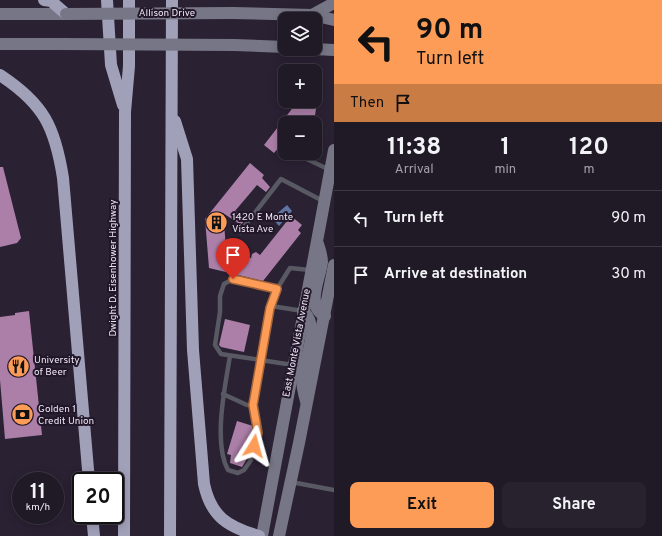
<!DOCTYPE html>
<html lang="en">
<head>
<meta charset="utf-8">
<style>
  body { margin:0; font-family:Overpass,sans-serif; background:#28222e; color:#f1f3f6; height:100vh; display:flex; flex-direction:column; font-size:15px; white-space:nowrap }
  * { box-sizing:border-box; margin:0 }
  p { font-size:13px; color:#a2a0a7 }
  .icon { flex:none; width:22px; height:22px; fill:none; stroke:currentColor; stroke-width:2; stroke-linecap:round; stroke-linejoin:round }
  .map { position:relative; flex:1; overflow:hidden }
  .details { display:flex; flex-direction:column; background:#201926; width:328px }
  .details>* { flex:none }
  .banner { background:#fd9c57; color:#111; overflow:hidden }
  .controls { position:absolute; left:278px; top:12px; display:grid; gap:8px }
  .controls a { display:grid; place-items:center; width:44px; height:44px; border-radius:8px; background:#201926; box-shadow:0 2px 10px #0003,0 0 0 1px #3d3843; font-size:20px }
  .speed { position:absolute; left:12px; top:472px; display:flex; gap:8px; font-size:20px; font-weight:700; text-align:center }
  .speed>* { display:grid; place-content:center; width:52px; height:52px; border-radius:50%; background:#201926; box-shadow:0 2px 10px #0003,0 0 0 1px #3d3843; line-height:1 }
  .speed small { font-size:10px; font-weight:400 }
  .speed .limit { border:2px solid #111; border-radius:6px; background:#fff; color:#111 }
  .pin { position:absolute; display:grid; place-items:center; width:34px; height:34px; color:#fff; margin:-41px -17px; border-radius:50% 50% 50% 0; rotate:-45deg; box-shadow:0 0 4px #0007 }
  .pin .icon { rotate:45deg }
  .me { position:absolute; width:44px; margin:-22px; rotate:8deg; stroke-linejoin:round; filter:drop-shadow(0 0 3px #0008) }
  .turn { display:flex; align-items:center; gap:14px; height:84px; padding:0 16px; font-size:18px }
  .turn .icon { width:52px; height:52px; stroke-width:2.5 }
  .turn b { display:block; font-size:28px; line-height:34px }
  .then { display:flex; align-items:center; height:38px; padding:0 16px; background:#0003; gap:8px; font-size:15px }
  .eta { display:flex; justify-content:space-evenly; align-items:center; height:68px; text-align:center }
  .eta b { font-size:24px; font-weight:700; line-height:28px }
  .button { display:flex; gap:8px; margin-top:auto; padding:8px 16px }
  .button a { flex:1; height:46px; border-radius:8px; background:#fd9c57; color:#111; font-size:16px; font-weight:700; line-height:46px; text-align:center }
  .button a+a { background:#28222e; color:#f1f3f6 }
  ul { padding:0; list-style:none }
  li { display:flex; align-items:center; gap:12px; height:56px; padding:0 16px; border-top:1px solid #3d3843 }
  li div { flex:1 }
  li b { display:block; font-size:15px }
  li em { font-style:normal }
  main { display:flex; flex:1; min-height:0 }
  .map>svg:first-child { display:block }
  .water { fill:#6074a4 }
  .building { fill:#ac7fa8 }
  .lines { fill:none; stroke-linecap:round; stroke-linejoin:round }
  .lane { stroke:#595963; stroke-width:4.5 }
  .secondary { stroke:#777686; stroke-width:12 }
  .highway { stroke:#a1a0b9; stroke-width:12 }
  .secondary-bridge { stroke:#777686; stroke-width:12 }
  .route-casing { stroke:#a46539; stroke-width:10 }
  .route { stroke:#fd9c57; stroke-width:7 }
  .labels { text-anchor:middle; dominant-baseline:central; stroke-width:4; stroke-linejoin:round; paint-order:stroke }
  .street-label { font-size:10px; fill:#ebe4f1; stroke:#211729 }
  .poi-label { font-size:10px; fill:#ebe4f1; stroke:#211729; text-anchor:start }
</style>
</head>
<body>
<main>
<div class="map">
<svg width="334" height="536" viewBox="0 0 334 536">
  <rect width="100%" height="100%" fill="#2a2133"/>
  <!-- water -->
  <path class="water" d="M 287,205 L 292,211 L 279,226 L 272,218 Z"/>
  <!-- building -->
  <g class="building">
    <path d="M 298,101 L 317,101 L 314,123 L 285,123 L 285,140 L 274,153 L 264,145 Z"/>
    <path d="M 250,163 L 264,175 L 262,178 L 270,187 L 266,192 L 257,185 L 235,211 L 244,221 L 241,225 L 223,213 L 226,247 L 232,247 L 232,254 L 251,258 L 252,254 L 256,252 L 260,255 L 291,216 L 302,225 L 298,230 L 301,233 L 263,281 L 209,268 L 205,219 Z"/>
    <path d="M 0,167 L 3,167 L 21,238 L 17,243 L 0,247 Z"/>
    <path d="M 29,311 L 42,435 L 5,439 L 0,380 L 0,317 L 15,315 L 15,313 Z"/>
    <path d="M 225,319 L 250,325 L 244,352 L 221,347 L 219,345 Z"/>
    <path d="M 237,421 L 253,426 L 254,431 L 248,457 L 242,467 L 230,463 L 231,455 L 227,454 Z"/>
  </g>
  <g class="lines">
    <!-- lane -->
    <g class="lane">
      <path d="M 294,153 L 330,170"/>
      <path d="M 240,232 L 281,179 L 323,201"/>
      <path d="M 277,289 L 233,279 L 224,284 L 220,296 L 220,312 L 215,345 L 221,354 L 293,365"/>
      <path d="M 271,306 L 303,311"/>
      <path d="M 230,356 C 225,386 213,443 228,470 L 238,473 L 244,470 L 251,460 L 258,433 L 253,405 L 270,308 L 277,289 L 290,268 L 310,270"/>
      <path d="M 223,394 L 247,405 L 253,405"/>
      <path d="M 291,482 L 334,490"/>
    </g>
    <!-- secondary -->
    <g class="secondary">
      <path d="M 233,13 L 312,15 L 334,20"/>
      <path d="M 0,14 L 66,14"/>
      <path d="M 312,15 L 334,3"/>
      <path d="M 0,44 L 61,44"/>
      <path d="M 234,45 L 285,47"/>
      <path d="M 314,49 L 334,50"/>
      <path d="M 318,244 C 320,250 322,256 322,262 C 320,279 305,306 325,316"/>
      <path d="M 303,311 C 321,327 305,358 302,379 C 302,386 304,394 306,401"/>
      <path d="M 262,536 L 334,150"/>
      <path d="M 279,536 L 299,443 L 334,265"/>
    </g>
    <!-- highway -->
    <g class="highway">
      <path d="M 44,0 L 51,1 L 66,14"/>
      <path d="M 107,0 L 111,65 L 123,105"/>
      <path d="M 0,75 C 44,104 55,127 63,178 L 89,481"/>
      <path d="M 175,121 L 187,159 L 193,350 L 204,484 C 211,517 228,527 259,536"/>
      <path d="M 92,515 L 94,536"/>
      <path d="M 124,536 L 125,112 L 129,66 L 129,0"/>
      <path d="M 170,536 L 172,0"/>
    </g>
    <!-- secondary-bridge -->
    <g class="secondary-bridge">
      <path d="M 66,14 L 233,13"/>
      <path d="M 61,44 L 234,45"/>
    </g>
  </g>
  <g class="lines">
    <defs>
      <path id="route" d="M 233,279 L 277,289 L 270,308 L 253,405 L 258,433 L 254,446"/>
    </defs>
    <!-- route casing -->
    <use href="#route" class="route-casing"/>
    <!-- route -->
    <use href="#route" class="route"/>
  </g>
  <!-- icons -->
  <defs>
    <symbol id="building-disc" viewBox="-11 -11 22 22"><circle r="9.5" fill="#fd9c57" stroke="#211729"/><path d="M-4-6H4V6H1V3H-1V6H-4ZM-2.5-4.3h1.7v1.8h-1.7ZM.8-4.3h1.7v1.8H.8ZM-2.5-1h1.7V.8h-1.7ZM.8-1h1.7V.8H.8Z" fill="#111"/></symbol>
    <symbol id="restaurant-disc" viewBox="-11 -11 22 22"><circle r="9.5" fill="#fd9c57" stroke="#211729"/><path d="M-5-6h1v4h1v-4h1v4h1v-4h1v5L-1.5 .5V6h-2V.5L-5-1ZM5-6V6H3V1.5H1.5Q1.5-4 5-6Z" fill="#111"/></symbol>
    <symbol id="bank-disc" viewBox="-11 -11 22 22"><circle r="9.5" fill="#fd9c57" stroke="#211729"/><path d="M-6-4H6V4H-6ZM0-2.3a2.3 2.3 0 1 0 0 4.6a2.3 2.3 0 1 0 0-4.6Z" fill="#111"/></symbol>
  </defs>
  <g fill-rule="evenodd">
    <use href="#building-disc" x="204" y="210" width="25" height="25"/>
    <use href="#restaurant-disc" x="6" y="354" width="25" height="25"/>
    <use href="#bank-disc" x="10" y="402" width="25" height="25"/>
  </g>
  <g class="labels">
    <!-- street labels -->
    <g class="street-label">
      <text x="167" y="13">Allison Drive</text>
      <text transform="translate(113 268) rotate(-90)">Dwight D. Eisenhower Highway</text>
      <text transform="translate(297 343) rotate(-79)">East Monte Vista Avenue</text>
    </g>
    <!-- poi labels -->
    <g class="poi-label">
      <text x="232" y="217">1420 E Monte<tspan x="232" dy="12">Vista Ave</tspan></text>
      <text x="34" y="360">University<tspan x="34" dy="12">of Beer</tspan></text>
      <text x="38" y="409">Golden 1<tspan x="38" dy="12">Credit Union</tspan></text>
    </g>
  </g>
</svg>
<div class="controls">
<a><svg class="icon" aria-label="layers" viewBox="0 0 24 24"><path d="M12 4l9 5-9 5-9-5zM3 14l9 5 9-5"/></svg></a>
<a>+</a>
<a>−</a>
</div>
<div class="speed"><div>11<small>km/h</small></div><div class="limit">20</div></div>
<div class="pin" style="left:233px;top:279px;background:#d93025"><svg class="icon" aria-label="arrive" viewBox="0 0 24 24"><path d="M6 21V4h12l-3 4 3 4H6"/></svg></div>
<svg class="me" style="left:254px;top:446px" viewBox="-20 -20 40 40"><path d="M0-17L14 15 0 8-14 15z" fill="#fd9c57" stroke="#fff" stroke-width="4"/></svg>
</div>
<section class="details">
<div class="banner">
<div class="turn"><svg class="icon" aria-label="left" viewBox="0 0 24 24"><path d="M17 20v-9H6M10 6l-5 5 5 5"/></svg><div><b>90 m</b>Turn left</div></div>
<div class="then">Then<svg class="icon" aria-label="arrive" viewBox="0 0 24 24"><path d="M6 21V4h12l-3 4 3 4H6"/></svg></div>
</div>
<div class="eta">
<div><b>11:38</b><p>Arrival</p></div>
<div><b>1</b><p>min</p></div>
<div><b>120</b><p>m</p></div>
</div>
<ul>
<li><svg class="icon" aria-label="left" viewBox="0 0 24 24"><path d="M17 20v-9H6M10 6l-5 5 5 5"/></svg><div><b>Turn left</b></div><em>90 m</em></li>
<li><svg class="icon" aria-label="arrive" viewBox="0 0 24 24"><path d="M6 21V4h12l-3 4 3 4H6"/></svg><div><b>Arrive at destination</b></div><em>30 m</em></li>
</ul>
<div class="button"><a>Exit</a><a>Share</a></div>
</section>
</main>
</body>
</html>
